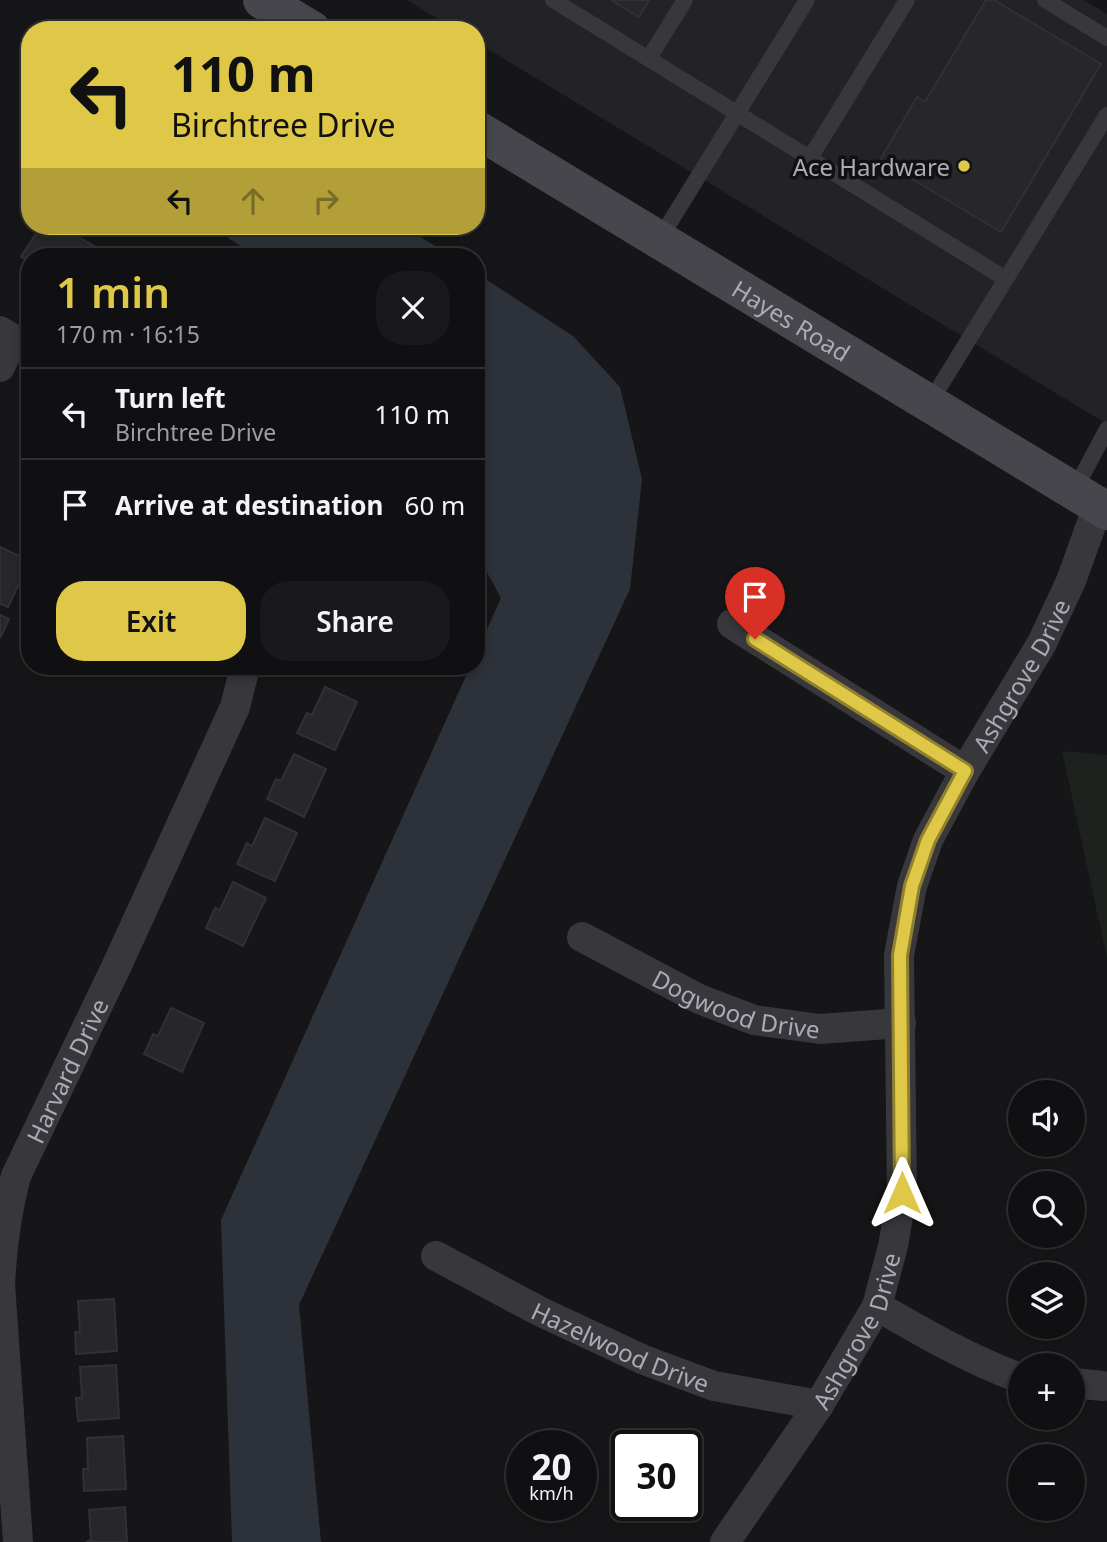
<!DOCTYPE html>
<html lang="en">
<head>
<meta charset="utf-8">
<style>
  body { margin:0; font-family:"Noto Sans",sans-serif; background:#19191b; color:#f1f3f6; height:100vh; display:flex; flex-direction:column; font-size:26px; white-space:nowrap }
  * { box-sizing:border-box; margin:0 }
  p { font-size:23px; color:#9c9d9f }
  .icon { flex:none; width:38px; height:38px; fill:none; stroke:currentColor; stroke-width:2; stroke-linecap:round; stroke-linejoin:round }
  .map { position:relative; flex:1; overflow:hidden }
  .sheet { position:absolute; left:21px; top:248px; width:464px; height:427px; display:flex; flex-direction:column; background:#101012; border-radius:28px; box-shadow:0 4px 10px #0003,0 0 0 2px #303032 }
  .sheet>* { flex:none }
  .guide { position:absolute; left:21px; top:21px; width:464px; height:214px; border-radius:28px; box-shadow:0 4px 10px #0003,0 0 0 2px #303032; background:#dfc747; color:#111; overflow:hidden }
  .controls { position:absolute; left:1008px; top:1080px; display:grid; gap:14px }
  .controls a { display:grid; place-items:center; width:77px; height:77px; border-radius:50%; background:#101012; box-shadow:0 4px 10px #0003,0 0 0 2px #303032; font-size:35px }
  .speed { position:absolute; left:506px; top:1430px; display:flex; gap:14px; font-size:35px; font-weight:700; text-align:center }
  .speed>* { display:grid; place-content:center; width:91px; height:91px; border-radius:50%; background:#101012; box-shadow:0 4px 10px #0003,0 0 0 2px #303032; line-height:1 }
  .speed small { font-size:18px; font-weight:400 }
  .speed .limit { border:4px solid #111; border-radius:10px; background:#fff; color:#111 }
  .pin { position:absolute; display:grid; place-items:center; width:60px; height:60px; color:#fff; margin:-72px -30px; border-radius:50% 50% 50% 0; rotate:-45deg; box-shadow:0 0 7px #0007 }
  .pin .icon { rotate:45deg }
  .me { position:absolute; width:77px; margin:-38px; rotate:0deg; stroke-linejoin:round; filter:drop-shadow(0 0 5px #0008) }
  .turn { display:flex; align-items:center; gap:24px; height:147px; padding:0 35px; font-size:32px }
  .turn .icon { width:91px; height:91px; stroke-width:2.5 }
  .turn b { display:block; font-size:49px; line-height:60px }
  .lanes { display:flex; align-items:center; height:66px; padding:0 35px; background:#0003; justify-content:center; gap:35px; direction:ltr }
  .lanes .off { opacity:.35 }
  .round { display:grid; place-items:center; flex:none; width:74px; height:74px; border-radius:28px; background:#19191b }
  .headline { display:flex; align-items:center; justify-content:space-between; height:119px; padding:0 35px }
  h1 { font-size:42px; font-weight:600; line-height:52px; color:#dfc747 }
  .cta { display:flex; gap:14px; margin-top:auto; padding:14px 35px }
  .cta a { flex:1; height:80px; border-radius:28px; background:#dfc747; color:#111; font-size:28px; font-weight:600; line-height:80px; text-align:center }
  .cta a+a { background:#19191b; color:#f1f3f6 }
  ul { padding:0; list-style:none }
  li { display:flex; align-items:center; gap:21px; height:91px; padding:0 35px; border-top:2px solid #303032 }
  li div { flex:1 }
  li b { display:block; font-size:26px }
  li em { font-style:normal }
  .map>svg:first-child { display:block }
  .built { fill:#232225 }
  .green { fill:#1d221e }
  .water { fill:#2d323a }
  .building { fill:#272629; stroke:#313033; stroke-width:2 }
  .lines { fill:none; stroke-linecap:round; stroke-linejoin:round }
  .lane { stroke:#38373c; stroke-width:16 }
  .street { stroke:#38373c; stroke-width:30 }
  .secondary { stroke:#46464c; stroke-width:38 }
  .route-casing { stroke:#91812e; stroke-width:18 }
  .route { stroke:#dfc747; stroke-width:12 }
  .poi-dot { fill:#dfc747; stroke:#111113; stroke-width:2.5 }
  .labels { text-anchor:middle; dominant-baseline:central; stroke-width:7; stroke-linejoin:round; paint-order:stroke }
  .poi-label { font-size:24px; fill:#a9abb6; stroke:#111113; text-anchor:end }
  .street-label { font-size:24px; fill:#a9abb6; stroke:#111113 }
</style>
</head>
<body>
<div class="map">
<svg width="1107" height="1542" viewBox="0 0 1107 1542">
  <rect width="100%" height="100%" fill="#161618"/>
  <!-- built -->
  <path class="built" d="M 407,0 L 1084,0 L 1107,14 L 1107,424 L 476,42 L 476,30 L 456,30 Z"/>
  <!-- green -->
  <path class="green" d="M 1062,751 L 1107,755 L 1107,958 Z"/>
  <!-- water -->
  <g class="water">
    <path d="M 209,226 L 404,226 L 452,257 L 258,257 Z"/>
    <path d="M 476,273 L 573,336 L 620,387 L 642,479 L 630,589 L 299,1305 L 321,1542 L 232,1542 L 221,1220 L 470,667 L 476,667 L 476,654 L 501,598 L 476,552 Z"/>
  </g>
  <!-- building -->
  <g class="building">
    <path d="M 611,0 L 649,0 L 639,17 Z"/>
    <path d="M 986,0 L 994,0 L 1101,64 L 1001,232 L 880,160 L 917,97 L 925,102 Z"/>
    <path d="M 41,226 L 60,226 L 94,246 L 87,257 L 30,257 L 30,262 L 21,257 Z"/>
    <path d="M 0,547 L 30,561 L 8,607 L 0,604 Z"/>
    <path d="M 0,615 L 9,619 L 0,638 Z"/>
    <path d="M 325,687 L 357,702 L 335,750 L 297,733 L 307,713 L 312,715 Z"/>
    <path d="M 294,754 L 326,769 L 304,817 L 267,799 L 276,779 L 281,781 Z"/>
    <path d="M 265,818 L 297,833 L 275,881 L 237,864 L 247,843 L 252,846 Z"/>
    <path d="M 233,882 L 266,898 L 243,946 L 206,928 L 215,908 L 220,910 Z"/>
    <path d="M 171,1008 L 204,1023 L 182,1072 L 144,1054 L 153,1034 L 158,1036 Z"/>
    <path d="M 114,1299 L 117,1351 L 76,1354 L 75,1332 L 80,1332 L 78,1301 Z"/>
    <path d="M 116,1365 L 119,1418 L 78,1421 L 76,1398 L 82,1398 L 80,1367 Z"/>
    <path d="M 123,1436 L 126,1489 L 84,1491 L 83,1469 L 88,1469 L 87,1438 Z"/>
    <path d="M 125,1507 L 127,1542 L 86,1542 L 91,1540 L 89,1510 Z"/>
  </g>
  <g class="lines">
    <!-- lane -->
    <g class="lane">
      <path d="M 553,0 L 1006,279"/>
      <path d="M 1045,0 L 1107,38"/>
      <path d="M 649,58 L 685,0"/>
      <path d="M 810,158 L 907,0"/>
      <path d="M 659,240 L 807,0"/>
      <path d="M 929,404 L 1107,115"/>
      <path d="M 1074,491 L 1107,429"/>
    </g>
    <!-- street -->
    <g class="street">
      <path d="M 0,331 L 30,349"/>
      <path d="M 0,367 L 13,339"/>
      <path d="M 732,624 L 965,771"/>
      <path id="s1" d="M 582,937 L 699,999 L 754,1020 L 820,1029 L 901,1023"/>
      <path id="s2" d="M 436,1256 L 541,1312 L 644,1360 L 714,1386 L 819,1405"/>
      <path d="M 877,1306 C 924,1333 970,1360 1020,1378"/>
      <path d="M 1073,1383 L 1103,1386"/>
      <path id="s3" d="M 18,1542 L 0,1284 C 2,1247 6,1213 16,1176 L 118,963 L 235,707 L 245,667"/>
      <path id="s4" d="M 725,1542 L 819,1405 L 877,1306 L 893,1246 L 902,1193 L 899,955 L 912,886 L 928,840 L 965,771 L 1042,643 L 1071,581 L 1098,506"/>
    </g>
    <!-- secondary -->
    <g class="secondary">
      <path d="M 262,0 L 312,30"/>
      <path id="s5" d="M 476,129 L 1107,511"/>
    </g>
  </g>
  <g class="lines">
    <defs>
      <path id="route" d="M 755,639 L 965,771 L 928,840 L 912,886 L 900,955 L 902,1193"/>
    </defs>
    <!-- route casing -->
    <use href="#route" class="route-casing"/>
    <!-- route -->
    <use href="#route" class="route"/>
  </g>
  <!-- markers -->
  <circle class="poi-dot" cx="964" cy="166" r="7"/>
  <g class="labels">
    <!-- poi labels -->
    <g class="poi-label">
      <text x="950" y="166">Ace Hardware</text>
    </g>
    <!-- street labels -->
    <g class="street-label">
      <text stroke="none"><textPath href="#s5" startOffset="369">Hayes Road</textPath></text>
      <text stroke="none"><textPath href="#s4" startOffset="943">Ashgrove Drive</textPath></text>
      <text stroke="none"><textPath href="#s1" startOffset="170">Dogwood Drive</textPath></text>
      <text stroke="none"><textPath href="#s3" startOffset="485">Harvard Drive</textPath></text>
      <text stroke="none"><textPath href="#s4" startOffset="250">Ashgrove Drive</textPath></text>
      <text stroke="none"><textPath href="#s2" startOffset="206">Hazelwood Drive</textPath></text>
    </g>
  </g>
</svg>
<div class="controls">
<a><svg class="icon" aria-label="sound" viewBox="0 0 24 24"><path d="M4 9h4l5-4v14l-5-4H4zM17 9q2 3 0 6"/></svg></a>
<a><svg class="icon" aria-label="search" viewBox="0 0 24 24"><circle cx="10" cy="10" r="6"/><path d="M15 15l6 6"/></svg></a>
<a><svg class="icon" aria-label="layers" viewBox="0 0 24 24"><path d="M12 4l9 5-9 5-9-5zM3 14l9 5 9-5"/></svg></a>
<a>+</a>
<a>−</a>
</div>
<div class="speed"><div>20<small>km/h</small></div><div class="limit">30</div></div>
<div class="pin" style="left:755px;top:639px;background:#d93025"><svg class="icon" aria-label="arrive" viewBox="0 0 24 24"><path d="M6 21V4h12l-3 4 3 4H6"/></svg></div>
<svg class="me" style="left:902px;top:1193px" viewBox="-20 -20 40 40"><path d="M0-17L14 15 0 8-14 15z" fill="#dfc747" stroke="#fff" stroke-width="4"/></svg>
<div class="guide">
<div class="turn"><svg class="icon" aria-label="left" viewBox="0 0 24 24"><path d="M17 20v-9H6M10 6l-5 5 5 5"/></svg><div><b>110 m</b>Birchtree Drive</div></div>
<div class="lanes"><svg class="icon" aria-label="left" viewBox="0 0 24 24"><path d="M17 20v-9H6M10 6l-5 5 5 5"/></svg><svg class="icon off" aria-label="ahead" viewBox="0 0 24 24"><path d="M12 20V5M6 11l6-6 6 6"/></svg><svg class="icon off" aria-label="right" viewBox="0 0 24 24"><path d="M7 20v-9h11M14 6l5 5-5 5"/></svg></div>
</div>
<section class="sheet">
<div class="headline"><div><h1>1 min</h1><p>170 m · 16:15</p></div><a class="round"><svg class="icon" aria-label="close" viewBox="0 0 24 24"><path d="M6 6l12 12M18 6L6 18"/></svg></a></div>
<ul>
<li><svg class="icon" aria-label="left" viewBox="0 0 24 24"><path d="M17 20v-9H6M10 6l-5 5 5 5"/></svg><div><b>Turn left</b><p>Birchtree Drive</p></div><em>110 m</em></li>
<li><svg class="icon" aria-label="arrive" viewBox="0 0 24 24"><path d="M6 21V4h12l-3 4 3 4H6"/></svg><div><b>Arrive at destination</b></div><em>60 m</em></li>
</ul>
<div class="cta"><a>Exit</a><a>Share</a></div>
</section>
</div>
</body>
</html>
